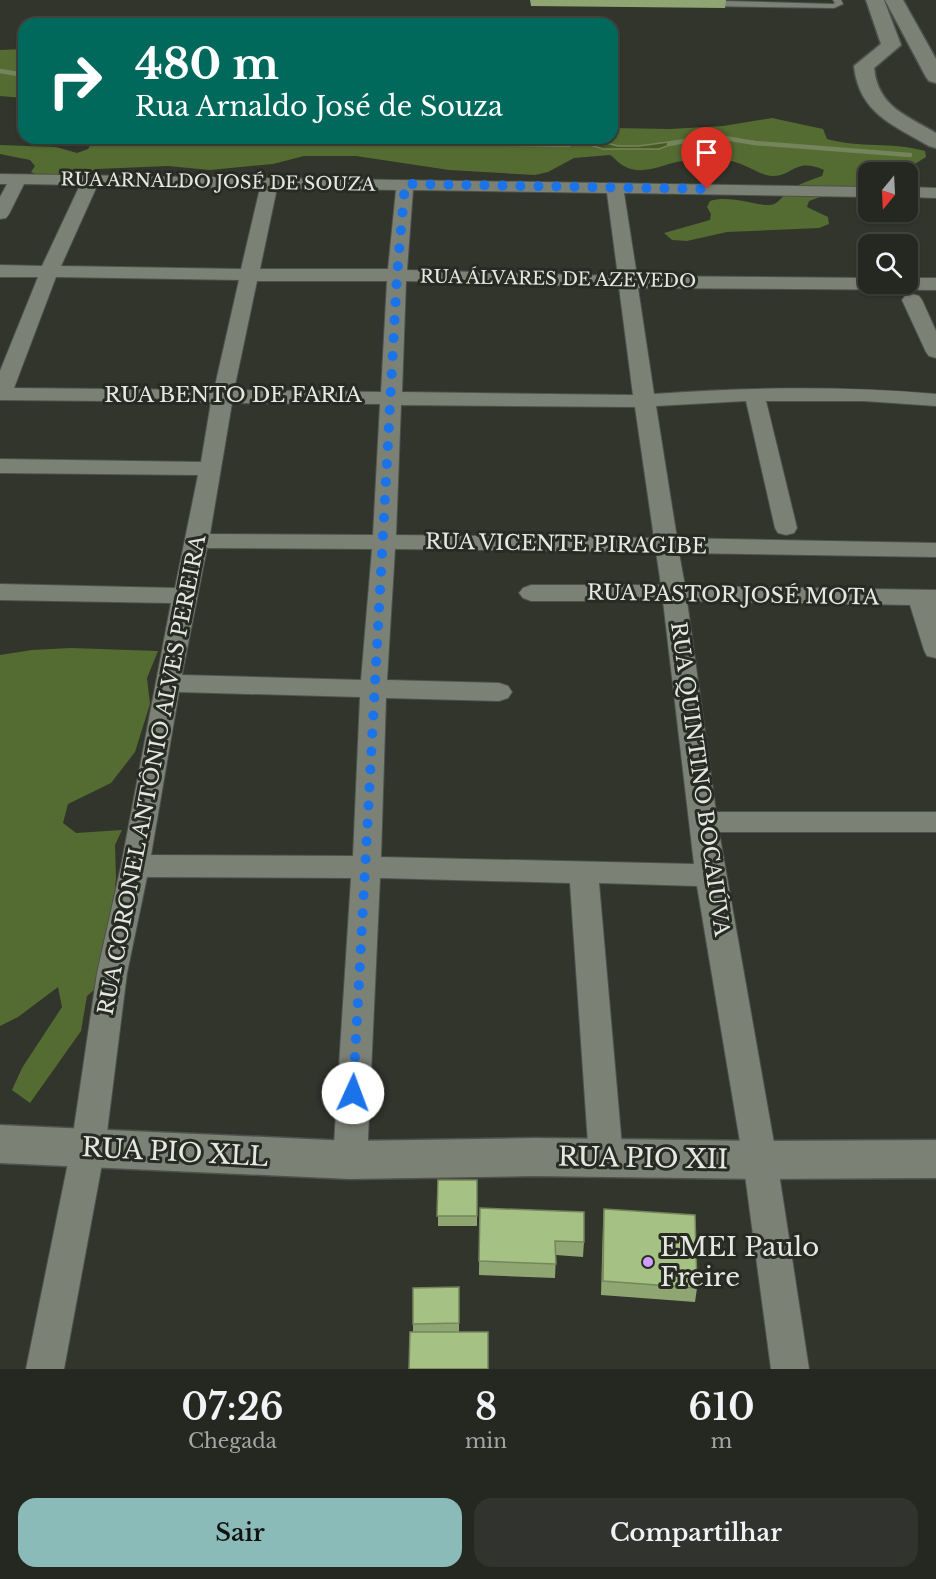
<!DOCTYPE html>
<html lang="pt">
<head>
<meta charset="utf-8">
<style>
  body { margin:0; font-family:"Libre Baskerville",serif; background:#31342e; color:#f1f3f6; height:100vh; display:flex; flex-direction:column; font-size:22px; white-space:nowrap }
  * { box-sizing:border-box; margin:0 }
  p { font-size:20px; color:#a3a6a5 }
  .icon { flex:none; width:33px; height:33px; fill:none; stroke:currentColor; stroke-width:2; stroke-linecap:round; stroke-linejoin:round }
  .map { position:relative; height:1369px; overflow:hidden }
  .panel { display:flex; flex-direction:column; background:#252821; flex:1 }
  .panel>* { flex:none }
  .top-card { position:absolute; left:18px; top:18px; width:600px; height:126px; border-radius:18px; box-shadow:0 2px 4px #0004,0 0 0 2px #42443f; background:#00695c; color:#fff; overflow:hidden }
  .needle { width:39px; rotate:198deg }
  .buttons { position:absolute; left:858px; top:162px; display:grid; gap:12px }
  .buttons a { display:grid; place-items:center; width:60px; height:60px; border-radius:12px; background:#252821; box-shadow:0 2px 4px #0004,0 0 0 2px #42443f; font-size:30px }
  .pin { position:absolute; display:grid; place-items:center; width:51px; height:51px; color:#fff; margin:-62px -26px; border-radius:50% 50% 50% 0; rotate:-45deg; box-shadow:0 0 6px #0007 }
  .pin .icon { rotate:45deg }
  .me { position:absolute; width:66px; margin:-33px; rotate:2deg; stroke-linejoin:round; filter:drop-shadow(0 0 4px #0008) }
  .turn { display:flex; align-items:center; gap:21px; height:126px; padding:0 18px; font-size:27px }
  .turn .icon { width:78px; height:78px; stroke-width:2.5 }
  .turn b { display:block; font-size:42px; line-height:51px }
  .eta { display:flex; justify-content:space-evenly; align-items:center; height:102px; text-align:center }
  .eta b { font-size:36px; font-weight:600; line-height:42px }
  .action { display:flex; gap:12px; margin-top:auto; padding:12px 18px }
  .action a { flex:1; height:69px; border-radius:18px; background:#8bbbb9; color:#111; font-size:24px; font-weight:600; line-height:69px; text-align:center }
  .action a+a { background:#31342e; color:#f1f3f6 }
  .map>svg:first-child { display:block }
  .forest { fill:#546c32 }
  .water { fill:#445b21; stroke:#74855b; stroke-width:1.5 }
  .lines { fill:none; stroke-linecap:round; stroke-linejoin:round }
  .stream { stroke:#74855b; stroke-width:4.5 }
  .service-casing { stroke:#4e524a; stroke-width:2 }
  .minor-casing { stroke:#4e524a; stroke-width:2 }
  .tertiary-casing { stroke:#4e524a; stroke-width:3 }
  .secondary-casing { stroke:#4e524a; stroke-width:3 }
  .service { fill:#7c8176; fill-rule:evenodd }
  .minor { fill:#7c8176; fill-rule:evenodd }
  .tertiary { fill:#7c8176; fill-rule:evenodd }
  .secondary { fill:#7c8176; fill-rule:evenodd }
  .wall { fill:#8fa672 }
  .building { fill:#a6c184; stroke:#74875c; stroke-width:1.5 }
  .route { stroke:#1a73e8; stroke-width:10; stroke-dasharray:0 18 }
  .poi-dot { fill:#d09dfe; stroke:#272b22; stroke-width:2 }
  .labels { text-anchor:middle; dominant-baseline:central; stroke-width:6; stroke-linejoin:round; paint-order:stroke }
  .far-street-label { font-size:18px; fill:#e5e8e2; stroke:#272b22 }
  .street-label { font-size:21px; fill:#e5e8e2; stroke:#272b22 }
  .near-street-label { font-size:26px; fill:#e5e8e2; stroke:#272b22 }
  .near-poi-label { font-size:26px; fill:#e5e8e2; stroke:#272b22; text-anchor:start }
</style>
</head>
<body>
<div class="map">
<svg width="936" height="1369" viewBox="0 0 936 1369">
  <rect width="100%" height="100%" fill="#31352c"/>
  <!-- forest -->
  <g class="forest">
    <path d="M 24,49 L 24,98 L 0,96 L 0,50 Z"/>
    <path d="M 772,118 L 823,129 L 827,139 C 859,148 893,142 925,151 L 926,157 L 902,172 L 868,172 L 868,184 L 831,193 L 809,201 L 807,207 L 828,217 L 829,224 L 819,228 L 727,232 L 687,241 L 672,240 L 664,233 L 710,220 L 711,214 L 707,207 L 710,201 C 733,194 762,209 774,204 C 779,202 784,195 788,191 C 798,184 811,180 822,176 L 824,170 C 794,157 793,177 772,176 C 760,176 743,161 724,160 C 711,159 696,159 683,161 C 664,163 643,177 624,166 C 619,164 615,158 610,155 L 574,158 L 548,172 L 535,175 L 449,170 L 356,156 L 304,156 L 273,164 L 210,170 L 168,166 L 97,169 L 75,177 L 40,176 L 31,172 L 35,166 L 30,160 L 0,154 L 0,145 L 56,147 L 77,153 L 88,149 L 95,138 L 612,138 L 612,128 L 670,129 L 723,126 Z"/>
    <path d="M 71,648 L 158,651 L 147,678 L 150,704 L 135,752 L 111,783 L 68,804 L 63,823 L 76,833 L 122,830 L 115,845 L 116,878 L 109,947 L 102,983 L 87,996 L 81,1031 L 30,1103 L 12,1090 L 22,1068 L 62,1007 L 58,987 L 18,1017 L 0,1026 L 0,655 L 32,650 Z"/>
  </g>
  <!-- water -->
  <path class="water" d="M 683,140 L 659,149 L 603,149 L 587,144 L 561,146 L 565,144 L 598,141 L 618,146 L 639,146 Z"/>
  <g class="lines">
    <!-- stream -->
    <g class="stream">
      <path d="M 0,71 L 24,75"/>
      <path d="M 431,138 L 461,143 L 569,145"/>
      <path d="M 669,144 L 712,136 L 755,143 L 910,155"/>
    </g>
    <defs>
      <path id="service" d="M 686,0 L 833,4 L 835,3 L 833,0 L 841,0 L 843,4 L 834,8 L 706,6 Z"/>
      <g id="minor">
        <path d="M 0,174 L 868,187 L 868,197 L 624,193 L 637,276 L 868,278 L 868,284 L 908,284 L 908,278 L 936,278 L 936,290 L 638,288 L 654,394 C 748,387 842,386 936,394 L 936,406 L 864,401 L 766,401 L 797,528 L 794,533 L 786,535 L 778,533 L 775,528 L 746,401 L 656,406 L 677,538 L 936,543 L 936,557 L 679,553 L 685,586 L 936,590 L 936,658 L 927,656 L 924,650 L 910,605 L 687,601 L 716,812 L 936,812 L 936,832 L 719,832 L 777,1160 L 809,1369 L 771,1369 L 743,1160 L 697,886 L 599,883 L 623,1158 L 618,1168 L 606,1173 L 594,1168 L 589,1158 L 570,883 L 380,878 L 367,1160 L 362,1170 L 350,1175 L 338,1170 L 333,1160 L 351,878 L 147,877 L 127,973 L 105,1148 L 64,1369 L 26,1369 L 71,1148 L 97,973 L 121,866 L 171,603 L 0,600 L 0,584 L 175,588 L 198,475 L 0,473 L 0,459 L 201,462 L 211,402 L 0,400 L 0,371 L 38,277 L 0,277 L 0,265 L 42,266 L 80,185 L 24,184 L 9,214 L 6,218 L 0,219 L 0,197 L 7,184 L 0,184 ZM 97,186 L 260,188 L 241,269 L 61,266 ZM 277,188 L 396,190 L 388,269 L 260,269 ZM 413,190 L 607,193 L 618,276 L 407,270 ZM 56,277 L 239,280 L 214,390 L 14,388 ZM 257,281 L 387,281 L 381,392 L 234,390 ZM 406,281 L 619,287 L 633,395 L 402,392 ZM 232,403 L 380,404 L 373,535 L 210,534 ZM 401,405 L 635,407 L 654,538 L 396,535 ZM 207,548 L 372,549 L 361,680 L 182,675 ZM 395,549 L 656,552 L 661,585 L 531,585 L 523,588 L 519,593 L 523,598 L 531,601 L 663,601 L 694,864 L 381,857 L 386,698 L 499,701 L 508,698 L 512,692 L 508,686 L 499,683 L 387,680 ZM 179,692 L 360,697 L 353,856 L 151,855 Z"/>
        <path d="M 908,187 L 936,188 L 936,198 L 908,197 Z"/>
        <path d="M 912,294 L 919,296 L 922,300 L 936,331 L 936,358 L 929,356 L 926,352 L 902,300 L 905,296 Z"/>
      </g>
      <path id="tertiary" d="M 0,1125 L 350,1141 L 535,1138 L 760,1141 L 936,1140 L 936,1178 L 760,1179 L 535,1176 L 350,1179 L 0,1163 Z"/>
      <g id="secondary">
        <path d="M 866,0 L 884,0 L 901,45 L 874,68 C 878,107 906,115 936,133 L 936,148 L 929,146 C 893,125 859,113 854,66 L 881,44 Z"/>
        <path d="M 885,0 L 903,0 L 936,59 L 936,83 L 929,81 L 926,77 Z"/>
      </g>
    </defs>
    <!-- service casing -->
    <use href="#service" class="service-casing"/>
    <!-- minor casing -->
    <use href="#minor" class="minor-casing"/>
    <!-- tertiary casing -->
    <use href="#tertiary" class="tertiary-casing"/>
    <!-- secondary casing -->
    <use href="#secondary" class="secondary-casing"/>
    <!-- service -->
    <use href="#service" class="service"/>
    <!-- minor -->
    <use href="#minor" class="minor"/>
    <!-- tertiary -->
    <use href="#tertiary" class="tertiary"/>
    <!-- secondary -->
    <use href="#secondary" class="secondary"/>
  </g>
  <!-- wall -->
  <g class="wall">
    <path d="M 530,0 L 726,0 L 725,8 L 531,6 Z"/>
    <rect x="438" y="1180" width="39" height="46"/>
    <path d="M 480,1208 L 584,1242 L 583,1257 L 556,1255 L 555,1278 L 479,1275 Z"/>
    <path d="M 604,1209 L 697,1288 L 695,1302 L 601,1295 L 603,1223 Z"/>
    <path d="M 459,1287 L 459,1332 L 413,1332 L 413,1324 Z"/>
  </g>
  <!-- building -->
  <g class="building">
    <path d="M 438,1180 L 477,1180 L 477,1216 L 437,1216 Z"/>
    <path d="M 480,1208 L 584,1212 L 584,1242 L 555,1241 L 556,1264 L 479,1261 Z"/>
    <path d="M 604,1209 L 695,1215 L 697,1288 L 603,1281 Z"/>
    <path d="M 459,1287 L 459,1323 L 413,1324 L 413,1288 Z"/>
    <path d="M 410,1332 L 488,1332 L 488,1369 L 409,1369 Z"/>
  </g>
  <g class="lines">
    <!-- route -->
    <path class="route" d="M 353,1093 L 397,275 L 405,184 L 707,189"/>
  </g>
  <!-- markers -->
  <circle class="poi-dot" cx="648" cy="1262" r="6"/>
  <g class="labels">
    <!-- far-street labels -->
    <g class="far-street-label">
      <text transform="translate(218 182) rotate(1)">RUA ARNALDO JOSÉ DE SOUZA</text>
      <text transform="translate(558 279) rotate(1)">RUA ÁLVARES DE AZEVEDO</text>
    </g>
    <!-- street labels -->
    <g class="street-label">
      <text x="233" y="395">RUA BENTO DE FARIA</text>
      <text transform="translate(566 544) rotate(1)">RUA VICENTE PIRAGIBE</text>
      <text transform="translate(733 595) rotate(1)">RUA PASTOR JOSÉ MOTA</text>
      <text transform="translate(152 775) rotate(-79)">RUA CORONEL ANTÔNIO ALVES PEREIRA</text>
      <text transform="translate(700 779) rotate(82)">RUA QUINTINO BOCAIÚVA</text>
    </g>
    <!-- near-street labels -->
    <g class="near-street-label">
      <text transform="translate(175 1152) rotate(3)">RUA PIO XLL</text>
      <text transform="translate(643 1158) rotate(1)">RUA PIO XII</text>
    </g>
    <!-- near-poi labels -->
    <g class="near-poi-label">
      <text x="660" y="1247">EMEI Paulo<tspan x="660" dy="30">Freire</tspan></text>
    </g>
  </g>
</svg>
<div class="buttons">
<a><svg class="needle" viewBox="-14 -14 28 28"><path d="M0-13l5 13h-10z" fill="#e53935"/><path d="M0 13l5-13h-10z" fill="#a3a6a5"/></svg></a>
<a><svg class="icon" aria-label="search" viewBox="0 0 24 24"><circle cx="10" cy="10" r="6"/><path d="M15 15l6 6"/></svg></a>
</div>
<div class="pin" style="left:707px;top:189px;background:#d93025"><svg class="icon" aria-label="arrive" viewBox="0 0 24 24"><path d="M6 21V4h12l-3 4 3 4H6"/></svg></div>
<svg class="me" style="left:353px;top:1093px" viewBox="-20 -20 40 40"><circle r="19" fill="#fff"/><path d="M0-13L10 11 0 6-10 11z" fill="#1a73e8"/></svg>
<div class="top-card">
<div class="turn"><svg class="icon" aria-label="right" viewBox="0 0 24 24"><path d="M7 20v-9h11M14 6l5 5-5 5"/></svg><div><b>480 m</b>Rua Arnaldo José de Souza</div></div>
</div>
</div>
<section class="panel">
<div class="eta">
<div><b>07:26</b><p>Chegada</p></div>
<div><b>8</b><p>min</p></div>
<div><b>610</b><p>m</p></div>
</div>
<div class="action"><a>Sair</a><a>Compartilhar</a></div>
</section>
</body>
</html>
